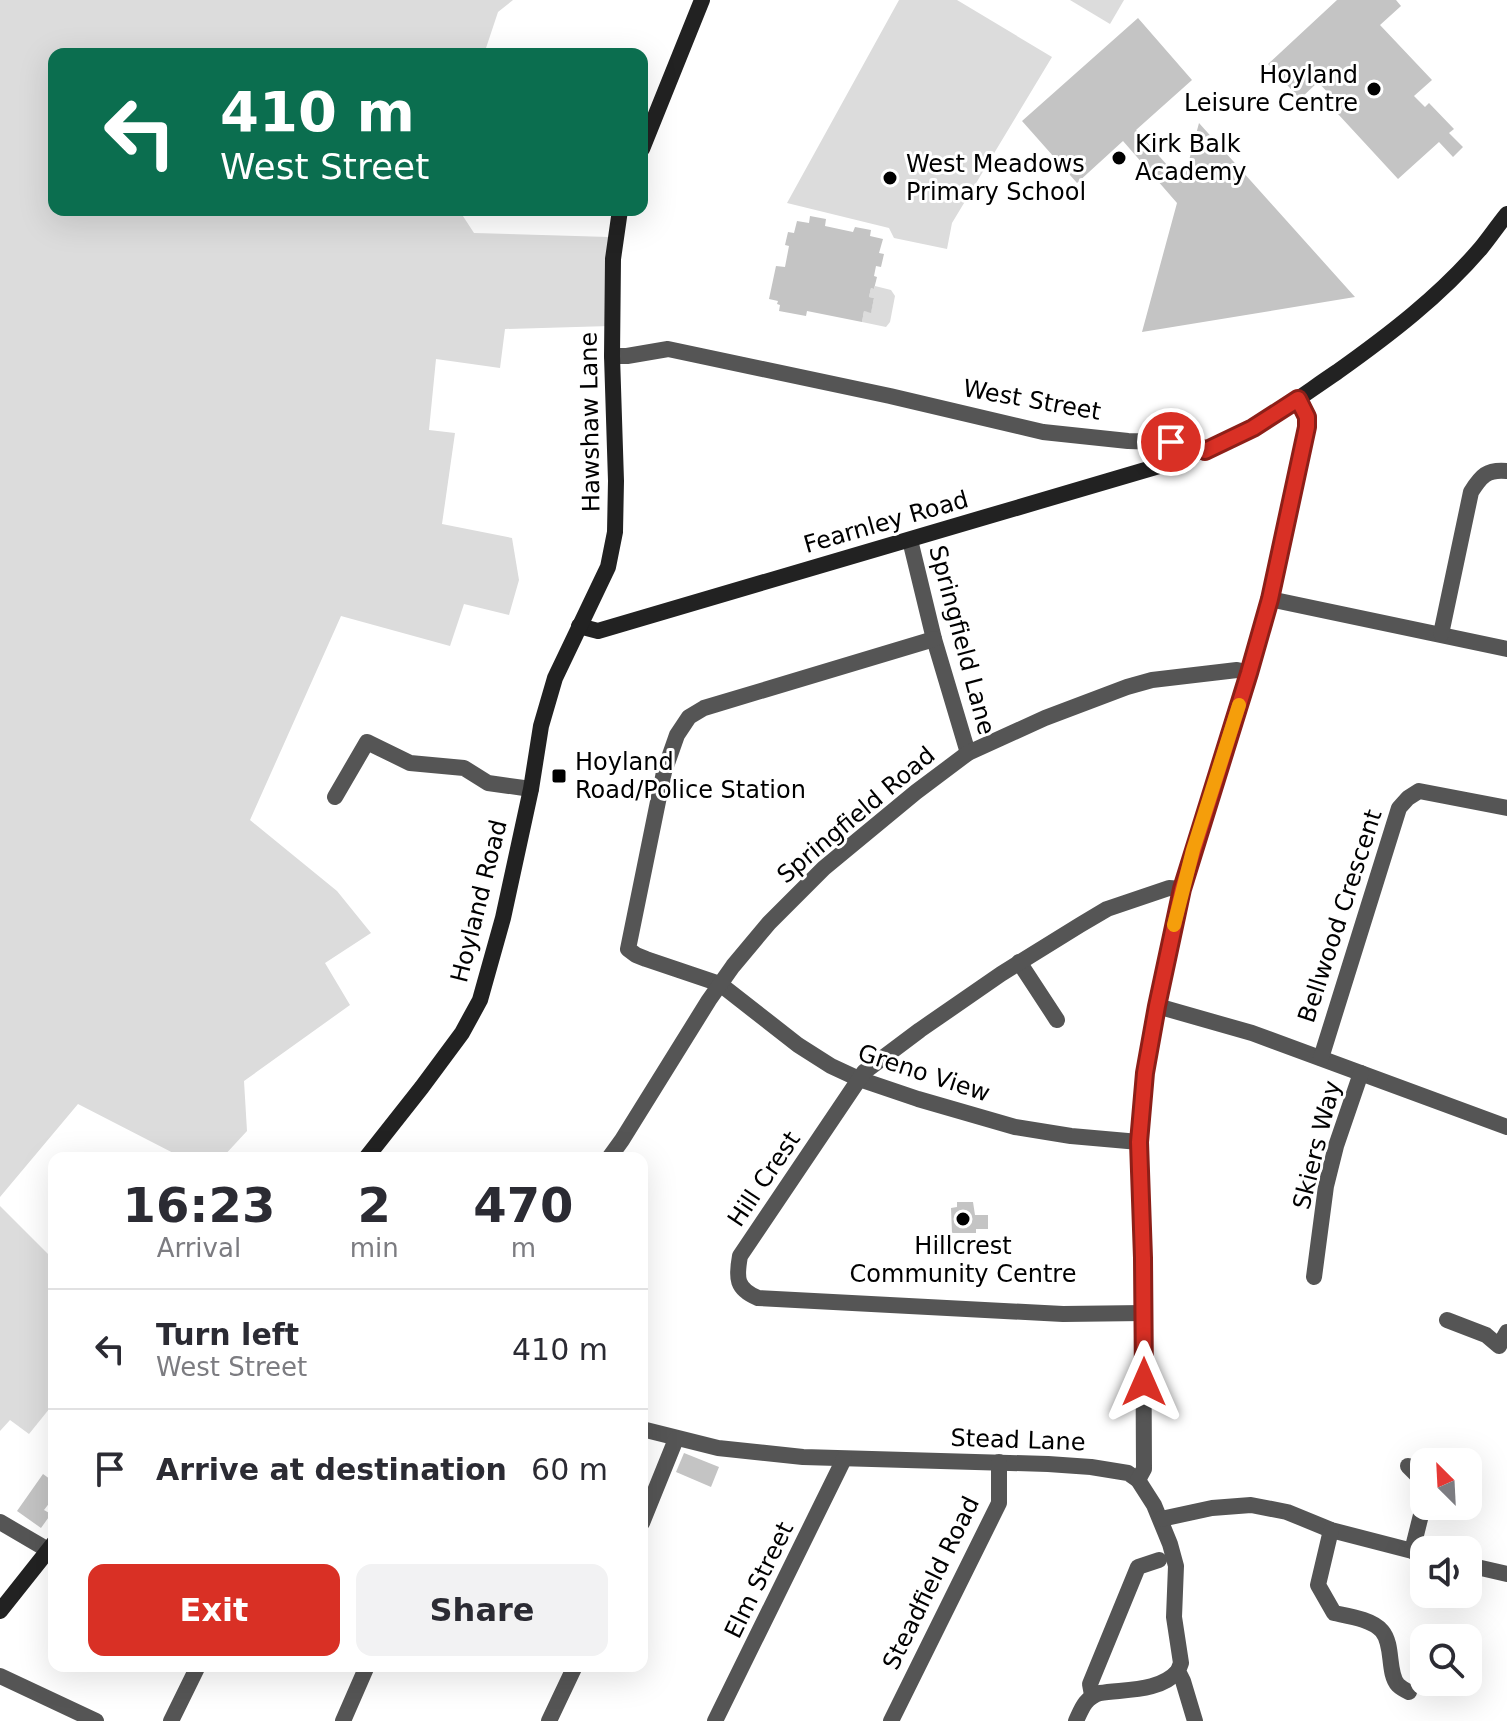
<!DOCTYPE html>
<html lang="en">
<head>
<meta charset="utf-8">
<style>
  body { margin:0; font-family:"DejaVu Sans",sans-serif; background:#f2f2f3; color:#2b2b33; height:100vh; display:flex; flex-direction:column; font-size:30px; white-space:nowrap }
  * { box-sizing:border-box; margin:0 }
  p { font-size:26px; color:#7c7c81 }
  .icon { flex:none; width:44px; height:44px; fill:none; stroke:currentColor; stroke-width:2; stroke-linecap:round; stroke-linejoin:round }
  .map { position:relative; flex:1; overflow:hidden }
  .sheet { position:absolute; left:48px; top:1152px; width:600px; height:520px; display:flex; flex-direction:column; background:#fff; border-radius:16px; box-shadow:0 8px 32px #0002 }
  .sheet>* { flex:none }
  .hud { position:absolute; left:48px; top:48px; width:600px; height:168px; border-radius:16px; box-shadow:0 8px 32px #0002; background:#0b6e4f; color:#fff; overflow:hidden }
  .needle { width:52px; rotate:336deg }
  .buttons { position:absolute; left:1410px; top:1448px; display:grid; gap:16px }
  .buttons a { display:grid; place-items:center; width:72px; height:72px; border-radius:16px; background:#fff; box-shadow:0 8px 32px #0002; font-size:40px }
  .pin { position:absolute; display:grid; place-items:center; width:68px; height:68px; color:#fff; margin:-34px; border:4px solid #fff; border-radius:50%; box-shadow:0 2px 8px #0007 }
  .me { position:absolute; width:88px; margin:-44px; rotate:0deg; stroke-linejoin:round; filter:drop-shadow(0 0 6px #0008) }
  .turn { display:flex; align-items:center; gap:28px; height:168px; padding:0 40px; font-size:36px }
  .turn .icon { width:104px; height:104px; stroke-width:2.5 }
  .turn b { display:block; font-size:56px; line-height:68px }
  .eta { display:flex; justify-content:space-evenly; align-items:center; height:136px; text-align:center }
  .eta b { font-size:48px; font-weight:800; line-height:56px }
  .primary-button { display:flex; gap:16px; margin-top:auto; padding:16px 40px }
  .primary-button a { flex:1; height:92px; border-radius:16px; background:#d93025; color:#fff; font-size:32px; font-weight:800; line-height:92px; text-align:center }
  .primary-button a+a { background:#f2f2f3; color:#2b2b33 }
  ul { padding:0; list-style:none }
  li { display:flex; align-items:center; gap:24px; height:120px; padding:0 40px; border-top:2px solid #e1e1e2 }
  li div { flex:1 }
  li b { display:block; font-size:30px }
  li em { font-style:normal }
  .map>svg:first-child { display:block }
  .green { fill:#dcdcdc }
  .building { fill:#c4c4c4 }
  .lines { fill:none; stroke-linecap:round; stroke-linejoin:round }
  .street { stroke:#555; stroke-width:16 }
  .secondary { stroke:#222; stroke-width:16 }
  .route-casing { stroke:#8d1f18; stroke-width:20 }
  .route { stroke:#d93025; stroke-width:14 }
  .slow { stroke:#f59e0b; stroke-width:14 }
  .poi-dot { fill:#000; stroke:#fff; stroke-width:3 }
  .labels { text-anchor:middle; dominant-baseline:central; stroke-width:6; stroke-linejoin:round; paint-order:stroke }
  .poi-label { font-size:24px; fill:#000; stroke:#fff; text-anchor:start }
  .street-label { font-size:24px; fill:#000; stroke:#fff }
</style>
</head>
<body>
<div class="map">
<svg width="1507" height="1721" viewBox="0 0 1507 1721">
  <rect width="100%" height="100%" fill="#fff"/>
  <!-- green -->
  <g class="green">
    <path d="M 0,0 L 513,0 L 498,12 L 484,54 L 54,54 L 54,210 L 459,210 L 474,233 L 609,237 L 610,326 L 505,329 L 500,368 L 436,359 L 429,430 L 455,433 L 442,524 L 512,538 L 519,580 L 509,615 L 464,604 L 450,646 L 341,616 L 250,820 L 337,891 L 371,933 L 325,963 L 350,1005 L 244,1081 L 247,1131 L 222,1158 L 183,1158 L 78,1104 L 0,1197 Z"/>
    <path d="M 899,0 L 957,0 L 1052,57 L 952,223 L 947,249 L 894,238 L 889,228 L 787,203 Z"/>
    <path d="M 1070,0 L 1124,0 L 1110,24 Z"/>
    <path d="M 875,286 L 891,290 L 895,296 L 890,322 L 886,327 L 862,322 L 864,311 L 871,312 L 874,298 L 869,297 L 871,288 L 874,289 Z"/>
    <path d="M 0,1206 L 54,1260 L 54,1403 L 29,1434 L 10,1420 L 0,1431 Z"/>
  </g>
  <!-- building -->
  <g class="building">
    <path d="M 1337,0 L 1396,0 L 1401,6 L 1380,25 L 1432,80 L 1414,96 L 1425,107 L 1429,103 L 1454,129 L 1449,133 L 1463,147 L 1453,157 L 1439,142 L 1398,179 L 1338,114 L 1343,109 L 1318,82 L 1300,99 L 1268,64 Z"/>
    <path d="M 1138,18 L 1192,80 L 1136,130 L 1183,183 L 1199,123 L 1355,297 L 1142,332 L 1177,203 L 1123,141 L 1077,183 L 1022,121 Z"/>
    <path d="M 810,216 L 826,219 L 825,226 L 853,232 L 855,227 L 871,230 L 870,236 L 883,239 L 879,253 L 884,254 L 881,267 L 876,266 L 874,276 L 877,277 L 874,289 L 871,288 L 869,297 L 874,298 L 871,313 L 864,311 L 862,322 L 807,311 L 806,316 L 779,311 L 780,305 L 777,304 L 778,301 L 769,299 L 776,266 L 785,267 L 789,246 L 785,245 L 788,232 L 794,233 L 797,221 L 809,223 Z"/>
    <path d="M 957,1202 L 973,1202 L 975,1215 L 988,1215 L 988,1229 L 976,1229 L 976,1233 L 952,1233 L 951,1208 L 957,1207 Z"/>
    <path d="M 684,1453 L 719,1467 L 711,1487 L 676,1472 Z"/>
    <path d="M 43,1474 L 54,1482 L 54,1497 L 44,1510 L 51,1514 L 41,1528 L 17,1511 Z"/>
  </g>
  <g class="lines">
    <!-- street -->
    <g class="street">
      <path d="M 612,356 L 627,356 L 668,349 L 890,396 L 1043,432 L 1128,441 L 1192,443 L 1205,451"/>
      <path d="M 910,540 L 934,639 L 968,753"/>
      <path d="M 1270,599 L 1507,649"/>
      <path d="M 1441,634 L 1471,492 C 1481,476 1487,469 1507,471"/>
      <path d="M 934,639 L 704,708 L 689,717 L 677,735 L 664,772 L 628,949 L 636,955 L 646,959 L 720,984 L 798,1045 L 831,1066 L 859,1079 L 918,1099 L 1015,1127 L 1071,1136 L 1139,1142"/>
      <path d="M 335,797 L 367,742 L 410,763 L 464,768 L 488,783 L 531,789"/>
      <path d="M 1019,962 L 1057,1020"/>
      <path d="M 1157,1006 L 1252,1033 L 1507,1127"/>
      <path d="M 1321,1058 L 1399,808 L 1408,798 L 1419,791 L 1507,808"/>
      <path d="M 609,1158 L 622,1140 L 709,1000 L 733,966 L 769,923 L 824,868 L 916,792 L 968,753 L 1045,718 L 1127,687 L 1152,680 L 1237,670 L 1249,673"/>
      <path d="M 1314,1277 L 1326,1186 L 1336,1146 L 1361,1073"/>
      <path d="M 1144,1313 L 1063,1314 L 758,1298 C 736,1289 736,1278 740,1256 L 864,1072 L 920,1030 L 1001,974 L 1080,925 L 1107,909 L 1169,888 L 1182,889"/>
      <path d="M 1447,1320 L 1486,1335 L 1499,1346 L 1507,1332"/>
      <path d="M 642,1429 L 718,1448 L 803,1457 L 1048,1464 L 1091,1467 L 1128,1473 L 1138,1480 L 1154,1505 L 1170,1544 L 1176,1566 L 1174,1617 L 1181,1663 L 1178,1671 L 1183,1681 L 1195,1721"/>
      <path d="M 1408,1466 L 1424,1482"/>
      <path d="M 1138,1480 L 1144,1469 L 1143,1258 L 1139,1142 L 1145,1073 L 1157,1006 L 1182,889 L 1249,673 L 1270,599 L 1307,427 L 1307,417 L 1298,399"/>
      <path d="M 1161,1519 L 1212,1508 L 1251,1505 L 1287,1512 L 1331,1530 L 1424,1554"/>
      <path d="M 0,1522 L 48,1550"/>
      <path d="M 642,1523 L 676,1439"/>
      <path d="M 1331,1530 L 1318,1585 L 1334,1613 C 1348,1616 1372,1619 1382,1631 C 1394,1645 1387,1673 1398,1685 C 1401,1688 1405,1690 1409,1692"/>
      <path d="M 1412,1551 L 1424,1503"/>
      <path d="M 1468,1565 L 1507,1574"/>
      <path d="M 0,1676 L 96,1721"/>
      <path d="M 1092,1695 L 1090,1684 L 1138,1567 L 1159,1560"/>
      <path d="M 171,1721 L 198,1666"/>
      <path d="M 343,1721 L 367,1666"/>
      <path d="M 549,1721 L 575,1666"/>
      <path d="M 715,1721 L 844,1459"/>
      <path d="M 891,1721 L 999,1503 L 999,1462"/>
      <path d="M 1076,1721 C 1082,1708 1085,1698 1100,1693 C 1125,1689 1160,1692 1178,1671"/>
    </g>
    <!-- secondary -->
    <g class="secondary">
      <path d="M 642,149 L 702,0"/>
      <path d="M 579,626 L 598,631 L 1159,466 C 1192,455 1225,444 1255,426 C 1284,410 1310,390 1337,372 C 1389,335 1440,296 1481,248 C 1490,237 1498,225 1507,214"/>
      <path d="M 366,1158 L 422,1087 L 462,1033 L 480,1000 L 503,918 L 531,789 L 541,726 L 555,678 L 608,567 L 615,532 L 616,481 L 612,356 L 613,259 L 620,210"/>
      <path d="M 0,1611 L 54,1543"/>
    </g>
  </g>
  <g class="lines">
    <defs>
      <path id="route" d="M 1144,1382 L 1143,1258 L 1139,1142 L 1145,1073 L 1157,1006 L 1182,889 L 1249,673 L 1270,599 L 1307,427 L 1307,417 L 1298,399 L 1253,428 L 1205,451 L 1192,443 L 1171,442"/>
    </defs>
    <!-- route casing -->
    <use href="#route" class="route-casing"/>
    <!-- route -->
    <use href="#route" class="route"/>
    <!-- slow -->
    <path class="slow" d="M 1174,925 L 1193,850 L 1239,705"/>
  </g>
  <!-- markers -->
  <g class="poi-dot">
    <circle cx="1374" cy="89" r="8"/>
    <circle cx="1119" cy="158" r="8"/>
    <circle cx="890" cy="178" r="8"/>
    <rect x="551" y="768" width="16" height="16" rx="4"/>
    <circle cx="963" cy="1219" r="8"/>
  </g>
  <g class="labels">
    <!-- poi labels -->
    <g class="poi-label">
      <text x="1358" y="75" text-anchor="end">Hoyland<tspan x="1358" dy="28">Leisure Centre</tspan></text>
      <text x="1135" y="144">Kirk Balk<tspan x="1135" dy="28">Academy</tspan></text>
      <text x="906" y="164">West Meadows<tspan x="906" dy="28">Primary School</tspan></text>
      <text x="575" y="762">Hoyland<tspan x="575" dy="28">Road/Police Station</tspan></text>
      <text x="963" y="1246" text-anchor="middle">Hillcrest<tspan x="963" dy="28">Community Centre</tspan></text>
    </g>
    <!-- street labels -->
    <g class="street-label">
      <text transform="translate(1032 400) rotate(10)">West Street</text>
      <text transform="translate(590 422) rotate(-91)">Hawshaw Lane</text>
      <text transform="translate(886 522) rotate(-16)">Fearnley Road</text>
      <text transform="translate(962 640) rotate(75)">Springfield Lane</text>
      <text transform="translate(856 815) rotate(-40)">Springfield Road</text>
      <text transform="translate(479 901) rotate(-76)">Hoyland Road</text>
      <text transform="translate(1340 916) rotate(-72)">Bellwood Crescent</text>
      <text transform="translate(924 1073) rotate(18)">Greno View</text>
      <text transform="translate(1317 1145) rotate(-76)">Skiers Way</text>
      <text transform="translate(764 1179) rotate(-56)">Hill Crest</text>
      <text transform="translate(1018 1440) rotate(2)">Stead Lane</text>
      <text transform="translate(759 1580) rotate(-64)">Elm Street</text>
      <text transform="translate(931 1583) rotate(-64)">Steadfield Road</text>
    </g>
  </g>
</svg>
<div class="buttons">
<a><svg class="needle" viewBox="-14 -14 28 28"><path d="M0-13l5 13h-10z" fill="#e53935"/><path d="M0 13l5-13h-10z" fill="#7c7c81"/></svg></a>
<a><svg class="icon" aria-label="sound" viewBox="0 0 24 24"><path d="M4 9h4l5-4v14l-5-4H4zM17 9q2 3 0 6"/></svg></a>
<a><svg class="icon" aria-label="search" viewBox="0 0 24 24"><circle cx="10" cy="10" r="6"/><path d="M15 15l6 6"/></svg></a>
</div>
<div class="pin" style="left:1171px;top:442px;background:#d93025"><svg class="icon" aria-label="arrive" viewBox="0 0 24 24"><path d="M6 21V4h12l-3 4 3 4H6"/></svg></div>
<svg class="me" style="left:1144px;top:1382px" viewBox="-20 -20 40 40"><path d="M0-17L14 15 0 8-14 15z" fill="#d93025" stroke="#fff" stroke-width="4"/></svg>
<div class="hud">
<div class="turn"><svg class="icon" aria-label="left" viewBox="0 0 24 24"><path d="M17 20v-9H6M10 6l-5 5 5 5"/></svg><div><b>410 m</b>West Street</div></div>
</div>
<section class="sheet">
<div class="eta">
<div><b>16:23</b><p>Arrival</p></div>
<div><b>2</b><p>min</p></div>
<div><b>470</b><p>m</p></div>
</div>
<ul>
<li><svg class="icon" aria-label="left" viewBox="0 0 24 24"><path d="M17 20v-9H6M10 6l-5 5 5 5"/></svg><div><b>Turn left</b><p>West Street</p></div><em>410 m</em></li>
<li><svg class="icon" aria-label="arrive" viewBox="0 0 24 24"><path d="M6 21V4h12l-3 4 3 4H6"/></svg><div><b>Arrive at destination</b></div><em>60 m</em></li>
</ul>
<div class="primary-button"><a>Exit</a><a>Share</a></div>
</section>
</div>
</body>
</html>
